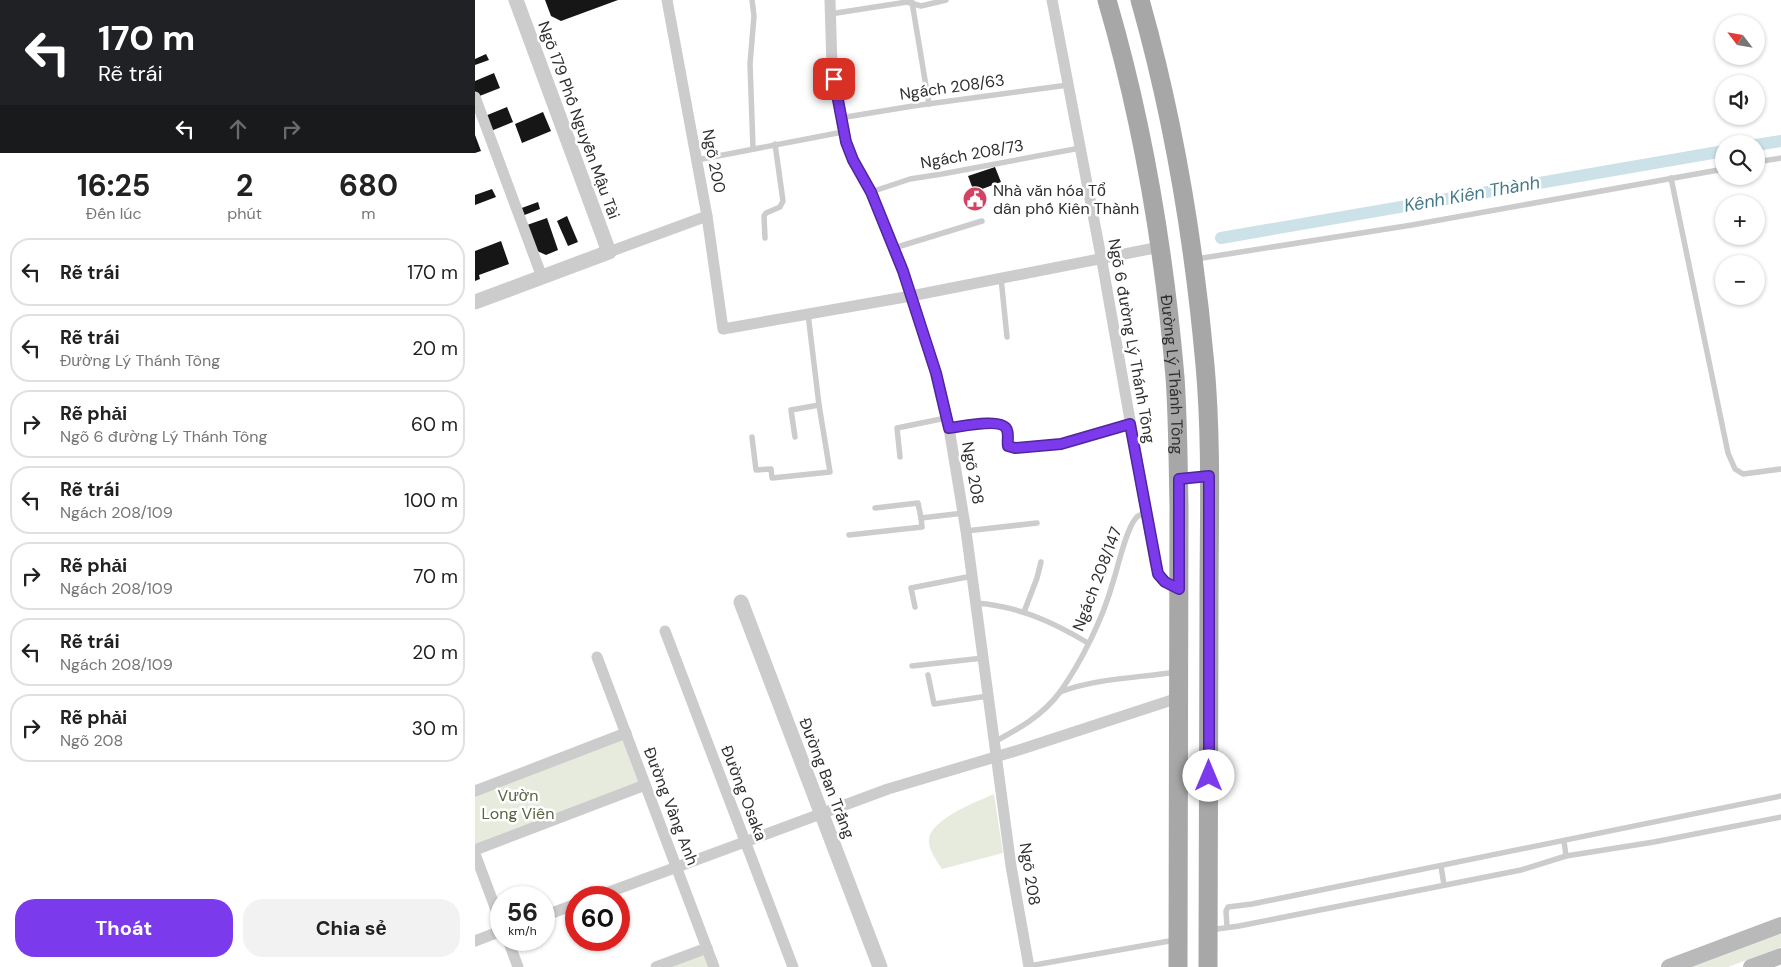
<!DOCTYPE html>
<html lang="vi">
<head>
<meta charset="utf-8">
<style>
  body { margin:0; font-family:"DM Sans",sans-serif; background:#f2f2f2; color:#222; height:100vh; display:flex; flex-direction:column; font-size:19px; white-space:nowrap }
  * { box-sizing:border-box; margin:0 }
  p { font-size:16px; color:#767676 }
  .icon { flex:none; width:28px; height:28px; fill:none; stroke:currentColor; stroke-width:2; stroke-linecap:round; stroke-linejoin:round }
  .map { position:relative; flex:1; overflow:hidden }
  .details { display:flex; flex-direction:column; background:#fff; width:475px }
  .details>* { flex:none }
  .hud { background:#202124; color:#fff; overflow:hidden }
  .needle { width:32px; rotate:301deg }
  .controls { position:absolute; left:1240px; top:15px; display:grid; gap:10px }
  .controls a { display:grid; place-items:center; width:50px; height:50px; border-radius:50%; background:#fff; box-shadow:0 1px 4px #0004; font-size:25px }
  .speed { position:absolute; left:15px; top:886px; display:flex; gap:10px; font-size:25px; font-weight:700; text-align:center }
  .speed>* { display:grid; place-content:center; width:65px; height:65px; border-radius:50%; background:#fff; box-shadow:0 1px 4px #0004; line-height:1 }
  .speed small { font-size:12px; font-weight:400 }
  .speed .limit { border:8px solid #d22; background:#fff; color:#111 }
  .pin { position:absolute; display:grid; place-items:center; width:42px; height:42px; color:#fff; margin:-21px; border-radius:10px; box-shadow:0 2px 8px #0006 }
  .me { position:absolute; width:55px; margin:-28px; rotate:0deg; stroke-linejoin:round; filter:drop-shadow(0 0 4px #0008) }
  .turn { display:flex; align-items:center; gap:18px; height:105px; padding:0 15px; font-size:22px }
  .turn .icon { width:65px; height:65px; stroke-width:2.5 }
  .turn b { display:block; font-size:35px; line-height:42px }
  .lanes { display:flex; align-items:center; height:48px; padding:0 15px; background:#0003; justify-content:center; gap:25px; direction:ltr }
  .lanes .off { opacity:.35 }
  .eta { display:flex; justify-content:space-evenly; align-items:center; height:85px; text-align:center }
  .eta b { font-size:30px; font-weight:700; line-height:35px }
  .primary-button { display:flex; gap:10px; margin-top:auto; padding:10px 15px }
  .primary-button a { flex:1; height:58px; border-radius:20px; background:#7c3aed; color:#fff; font-size:20px; font-weight:700; line-height:58px; text-align:center }
  .primary-button a+a { background:#f2f2f2; color:#222 }
  ul { padding:0; list-style:none }
  li { display:flex; align-items:center; gap:15px; height:68px; margin:0 10px 8px; padding:0 5px; border:2px solid #e0e0e0; border-radius:20px }
  li div { flex:1 }
  li b { display:block; font-size:19px }
  li em { font-style:normal }
  main { display:flex; flex:1; min-height:0 }
  .map>svg:first-child { display:block }
  .green { fill:#e7ebde }
  .lines { fill:none; stroke-linecap:round; stroke-linejoin:round }
  .canal { stroke:#cce2e8; stroke-width:12 }
  .building { fill:#161616 }
  .service { stroke:#ccc; stroke-width:5.5 }
  .minor { stroke:#ccc; stroke-width:11 }
  .tertiary { stroke:#ccc; stroke-width:15 }
  .secondary { stroke:#b9b9b9; stroke-width:16 }
  .primary { stroke:#a7a7a7; stroke-width:19 }
  .route-casing { stroke:#51269a; stroke-width:12 }
  .route { stroke:#7c3aed; stroke-width:9 }
  .labels { text-anchor:middle; dominant-baseline:central; stroke-width:5; stroke-linejoin:round; paint-order:stroke }
  .street-label { font-size:16px; fill:#2f2f2f; stroke:#fff }
  .poi-label { font-size:16px; fill:#2f2f2f; stroke:#fff; text-anchor:start }
  .park-label { font-size:16px; fill:#586640; stroke:#fff }
  .water-label { font-size:18px; font-style:italic; fill:#447989; stroke:#fff }
</style>
</head>
<body>
<main>
<section class="details">
<div class="hud">
<div class="turn"><svg class="icon" aria-label="left" viewBox="0 0 24 24"><path d="M17 20v-9H6M10 6l-5 5 5 5"/></svg><div><b>170 m</b>Rẽ trái</div></div>
<div class="lanes"><svg class="icon" aria-label="left" viewBox="0 0 24 24"><path d="M17 20v-9H6M10 6l-5 5 5 5"/></svg><svg class="icon off" aria-label="ahead" viewBox="0 0 24 24"><path d="M12 20V5M6 11l6-6 6 6"/></svg><svg class="icon off" aria-label="right" viewBox="0 0 24 24"><path d="M7 20v-9h11M14 6l5 5-5 5"/></svg></div>
</div>
<div class="eta">
<div><b>16:25</b><p>Đến lúc</p></div>
<div><b>2</b><p>phút</p></div>
<div><b>680</b><p>m</p></div>
</div>
<ul>
<li><svg class="icon" aria-label="left" viewBox="0 0 24 24"><path d="M17 20v-9H6M10 6l-5 5 5 5"/></svg><div><b>Rẽ trái</b></div><em>170 m</em></li>
<li><svg class="icon" aria-label="left" viewBox="0 0 24 24"><path d="M17 20v-9H6M10 6l-5 5 5 5"/></svg><div><b>Rẽ trái</b><p>Đường Lý Thánh Tông</p></div><em>20 m</em></li>
<li><svg class="icon" aria-label="right" viewBox="0 0 24 24"><path d="M7 20v-9h11M14 6l5 5-5 5"/></svg><div><b>Rẽ phải</b><p>Ngõ 6 đường Lý Thánh Tông</p></div><em>60 m</em></li>
<li><svg class="icon" aria-label="left" viewBox="0 0 24 24"><path d="M17 20v-9H6M10 6l-5 5 5 5"/></svg><div><b>Rẽ trái</b><p>Ngách 208/109</p></div><em>100 m</em></li>
<li><svg class="icon" aria-label="right" viewBox="0 0 24 24"><path d="M7 20v-9h11M14 6l5 5-5 5"/></svg><div><b>Rẽ phải</b><p>Ngách 208/109</p></div><em>70 m</em></li>
<li><svg class="icon" aria-label="left" viewBox="0 0 24 24"><path d="M17 20v-9H6M10 6l-5 5 5 5"/></svg><div><b>Rẽ trái</b><p>Ngách 208/109</p></div><em>20 m</em></li>
<li><svg class="icon" aria-label="right" viewBox="0 0 24 24"><path d="M7 20v-9h11M14 6l5 5-5 5"/></svg><div><b>Rẽ phải</b><p>Ngõ 208</p></div><em>30 m</em></li>
</ul>
<div class="primary-button"><a>Thoát</a><a>Chia sẻ</a></div>
</section>
<div class="map">
<svg width="1306" height="967" viewBox="0 0 1306 967">
  <rect width="100%" height="100%" fill="#fff"/>
  <!-- green -->
  <g class="green">
    <path d="M 151,733 L 170,785 L 0,850 L 0,791 Z"/>
    <path d="M 519,794 L 528,853 L 467,869 C 462,861 454,851 454,841 C 453,820 503,801 519,794 Z"/>
    <path d="M 1306,934 L 1306,947 L 1253,967 L 1217,967 Z"/>
    <path d="M 232,948 L 239,967 L 181,967 Z"/>
  </g>
  <g class="lines">
    <!-- canal -->
    <g class="canal">
      <path d="M 1281,145 L 1306,141"/>
      <path d="M 746,238 L 1249,151"/>
    </g>
  </g>
  <!-- building -->
  <g class="building">
    <path d="M 70,0 L 143,0 L 86,21 L 76,16 Z"/>
    <path d="M 11,54 L 14,60 L 0,65 L 0,59 Z"/>
    <path d="M 19,73 L 25,88 L 2,97 L 0,92 L 0,81 Z"/>
    <path d="M 32,107 L 38,122 L 16,131 L 10,116 Z"/>
    <path d="M 68,112 L 76,131 L 47,143 L 40,124 Z"/>
    <path d="M 0,135 L 6,151 L 0,153 Z"/>
    <path d="M 520,167 L 526,182 L 499,192 L 493,176 Z"/>
    <path d="M 17,189 L 21,197 L 0,205 L 0,195 Z"/>
    <path d="M 63,202 L 65,209 L 47,216 L 44,209 Z"/>
    <path d="M 92,216 L 103,242 L 93,246 L 82,221 Z"/>
    <path d="M 72,218 L 83,250 L 71,255 L 60,250 L 52,225 Z"/>
    <path d="M 26,241 L 34,264 L 4,275 L 5,279 L 0,281 L 0,251 Z"/>
  </g>
  <g class="lines">
    <!-- service -->
    <g class="service">
      <path d="M 277,0 L 279,16 L 275,64 L 278,148"/>
      <path d="M 437,2 L 454,104"/>
      <path d="M 355,14 L 432,2 L 446,6 L 471,0"/>
      <path d="M 365,118 L 438,106 L 593,85"/>
      <path d="M 222,160 L 368,132"/>
      <path d="M 1281,162 L 1306,158"/>
      <path d="M 1196,178 L 1253,453 L 1260,469 L 1268,474 L 1306,469"/>
      <path d="M 396,192 L 435,179 L 467,174 L 605,148"/>
      <path d="M 290,238 L 289,216 L 291,213 L 305,207 L 308,201 L 300,144"/>
      <path d="M 419,248 L 507,221"/>
      <path d="M 721,259 L 937,225 L 1249,169"/>
      <path d="M 526,278 L 532,337"/>
      <path d="M 474,428 C 484,427 528,417 533,430 C 534,435 532,441 533,446 L 540,449 L 586,444 L 655,423"/>
      <path d="M 277,437 L 281,470 L 296,469 L 297,478 L 355,472 L 344,405 L 333,314"/>
      <path d="M 320,437 L 316,410 L 344,405"/>
      <path d="M 425,457 L 422,428 L 471,418"/>
      <path d="M 400,508 L 443,503 L 446,518"/>
      <path d="M 491,531 L 562,523"/>
      <path d="M 374,535 L 447,527 L 446,518 L 489,513"/>
      <path d="M 501,603 C 543,606 578,622 613,643"/>
      <path d="M 440,607 L 436,588 L 497,576"/>
      <path d="M 549,612 L 562,578 L 566,562"/>
      <path d="M 437,666 L 508,658"/>
      <path d="M 453,675 L 459,704 L 513,696"/>
      <path d="M 585,692 C 622,678 663,678 701,672"/>
      <path d="M 519,742 C 544,729 568,715 585,692 C 607,661 628,618 638,582 C 643,567 651,529 661,518 C 663,515 667,514 671,513"/>
      <path d="M 1091,856 L 1179,842 L 1306,817"/>
      <path d="M 966,866 L 969,885"/>
      <path d="M 752,927 L 751,911 L 753,907 L 777,904 L 1306,796"/>
      <path d="M 735,930 L 764,926 L 1046,870 L 1091,856 L 1089,841"/>
      <path d="M 554,966 L 700,940"/>
    </g>
    <!-- minor -->
    <g class="minor">
      <path d="M 192,0 L 232,216 L 248,329 L 436,296 L 685,247"/>
      <path d="M 355,0 L 357,67 L 371,142 L 378,160 L 396,192 L 428,271 L 461,373 L 474,428 L 491,531 L 536,866 L 554,967"/>
      <path d="M 577,0 L 628,267 L 680,562 C 685,580 687,581 704,589"/>
      <path d="M 0,97 L 67,277"/>
      <path d="M 134,252 L 232,216"/>
      <path d="M 190,631 L 318,967"/>
      <path d="M 122,657 L 239,967"/>
      <path d="M 0,791 L 151,733"/>
      <path d="M 0,850 L 170,785"/>
      <path d="M 0,854 L 26,923"/>
      <path d="M 118,898 L 413,789 L 547,749 L 703,698"/>
      <path d="M 69,916 L 101,904"/>
      <path d="M 33,940 L 43,967"/>
      <path d="M 0,941 L 26,931"/>
      <path d="M 181,967 L 232,948"/>
    </g>
    <!-- tertiary -->
    <g class="tertiary">
      <path d="M 0,302 L 134,252 L 41,0"/>
      <path d="M 266,602 L 405,967"/>
    </g>
    <!-- secondary -->
    <g class="secondary">
      <path d="M 1194,967 L 1306,925"/>
      <path d="M 1276,967 L 1306,956"/>
    </g>
    <!-- primary -->
    <g class="primary">
      <path id="s1" d="M 632,0 C 668,123 689,249 700,377 C 703,420 703,463 704,506 L 703,967"/>
      <path d="M 665,0 C 699,120 719,242 730,365 C 737,443 734,522 734,600 C 734,722 733,845 733,967"/>
    </g>
  </g>
  <g class="lines">
    <defs>
      <path id="route" d="M 359,79 L 371,142 L 378,160 L 396,192 L 428,271 L 461,373 L 474,428 C 484,427 528,417 532,430 C 534,435 532,441 533,446 L 540,448 L 586,444 L 655,424 L 683,574 L 690,582 L 704,589 L 704,479 L 734,476 L 734,776"/>
    </defs>
    <!-- route casing -->
    <use href="#route" class="route-casing"/>
    <!-- route -->
    <use href="#route" class="route"/>
  </g>
  <!-- icons -->
  <defs>
    <symbol id="civic-disc" viewBox="-11 -11 22 22"><circle r="9.5" fill="#d44263" stroke="#fff"/><path d="M-.6-6.5H3V-4.5H.6V-3L4-1V1h2V6H-6V1h2V-1L-.6-3ZM-1.2 2.5V6h2.4V2.5Z" fill="#fff"/></symbol>
  </defs>
  <g fill-rule="evenodd">
    <use href="#civic-disc" x="486" y="185" width="28" height="28"/>
  </g>
  <g class="labels">
    <!-- street labels -->
    <g class="street-label">
      <text transform="translate(477 87) rotate(-8)">Ngách 208/63</text>
      <text transform="translate(104 120) rotate(70)">Ngõ 179 Phố Nguyễn Mậu Tài</text>
      <text transform="translate(497 154) rotate(-10)">Ngách 208/73</text>
      <text transform="translate(239 161) rotate(79)">Ngõ 200</text>
      <text transform="translate(657 341) rotate(80)">Ngõ 6 đường Lý Thánh Tông</text>
      <text stroke="none"><textPath href="#s1" startOffset="381">Đường Lý Thánh Tông</textPath></text>
      <text transform="translate(498 473) rotate(80)">Ngõ 208</text>
      <text transform="translate(622 579) rotate(-69)">Ngách 208/147</text>
      <text transform="translate(352 778) rotate(69)">Đường Ban Trắng</text>
      <text transform="translate(269 793) rotate(69)">Đường Osaka</text>
      <text transform="translate(196 806) rotate(69)">Đường Vàng Anh</text>
      <text transform="translate(555 874) rotate(81)">Ngõ 208</text>
    </g>
    <!-- poi labels -->
    <g class="poi-label">
      <text x="518" y="190">Nhà văn hóa Tổ<tspan x="518" dy="18">dân phố Kiên Thành</tspan></text>
    </g>
    <!-- park labels -->
    <g class="park-label">
      <text x="43" y="795">Vườn<tspan x="43" dy="18">Long Viên</tspan></text>
    </g>
    <!-- water labels -->
    <g class="water-label">
      <text transform="translate(997 194) rotate(-10)">Kênh Kiên Thành</text>
    </g>
  </g>
</svg>
<div class="controls">
<a><svg class="needle" viewBox="-14 -14 28 28"><path d="M0-13l5 13h-10z" fill="#e53935"/><path d="M0 13l5-13h-10z" fill="#767676"/></svg></a>
<a><svg class="icon" aria-label="sound" viewBox="0 0 24 24"><path d="M4 9h4l5-4v14l-5-4H4zM17 9q2 3 0 6"/></svg></a>
<a><svg class="icon" aria-label="search" viewBox="0 0 24 24"><circle cx="10" cy="10" r="6"/><path d="M15 15l6 6"/></svg></a>
<a>+</a>
<a>−</a>
</div>
<div class="speed"><div>56<small>km/h</small></div><div class="limit">60</div></div>
<div class="pin" style="left:359px;top:79px;background:#d93025"><svg class="icon" aria-label="arrive" viewBox="0 0 24 24"><path d="M6 21V4h12l-3 4 3 4H6"/></svg></div>
<svg class="me" style="left:734px;top:776px" viewBox="-20 -20 40 40"><circle r="19" fill="#fff"/><path d="M0-13L10 11 0 6-10 11z" fill="#7c3aed"/></svg>
</div>
</main>
</body>
</html>
